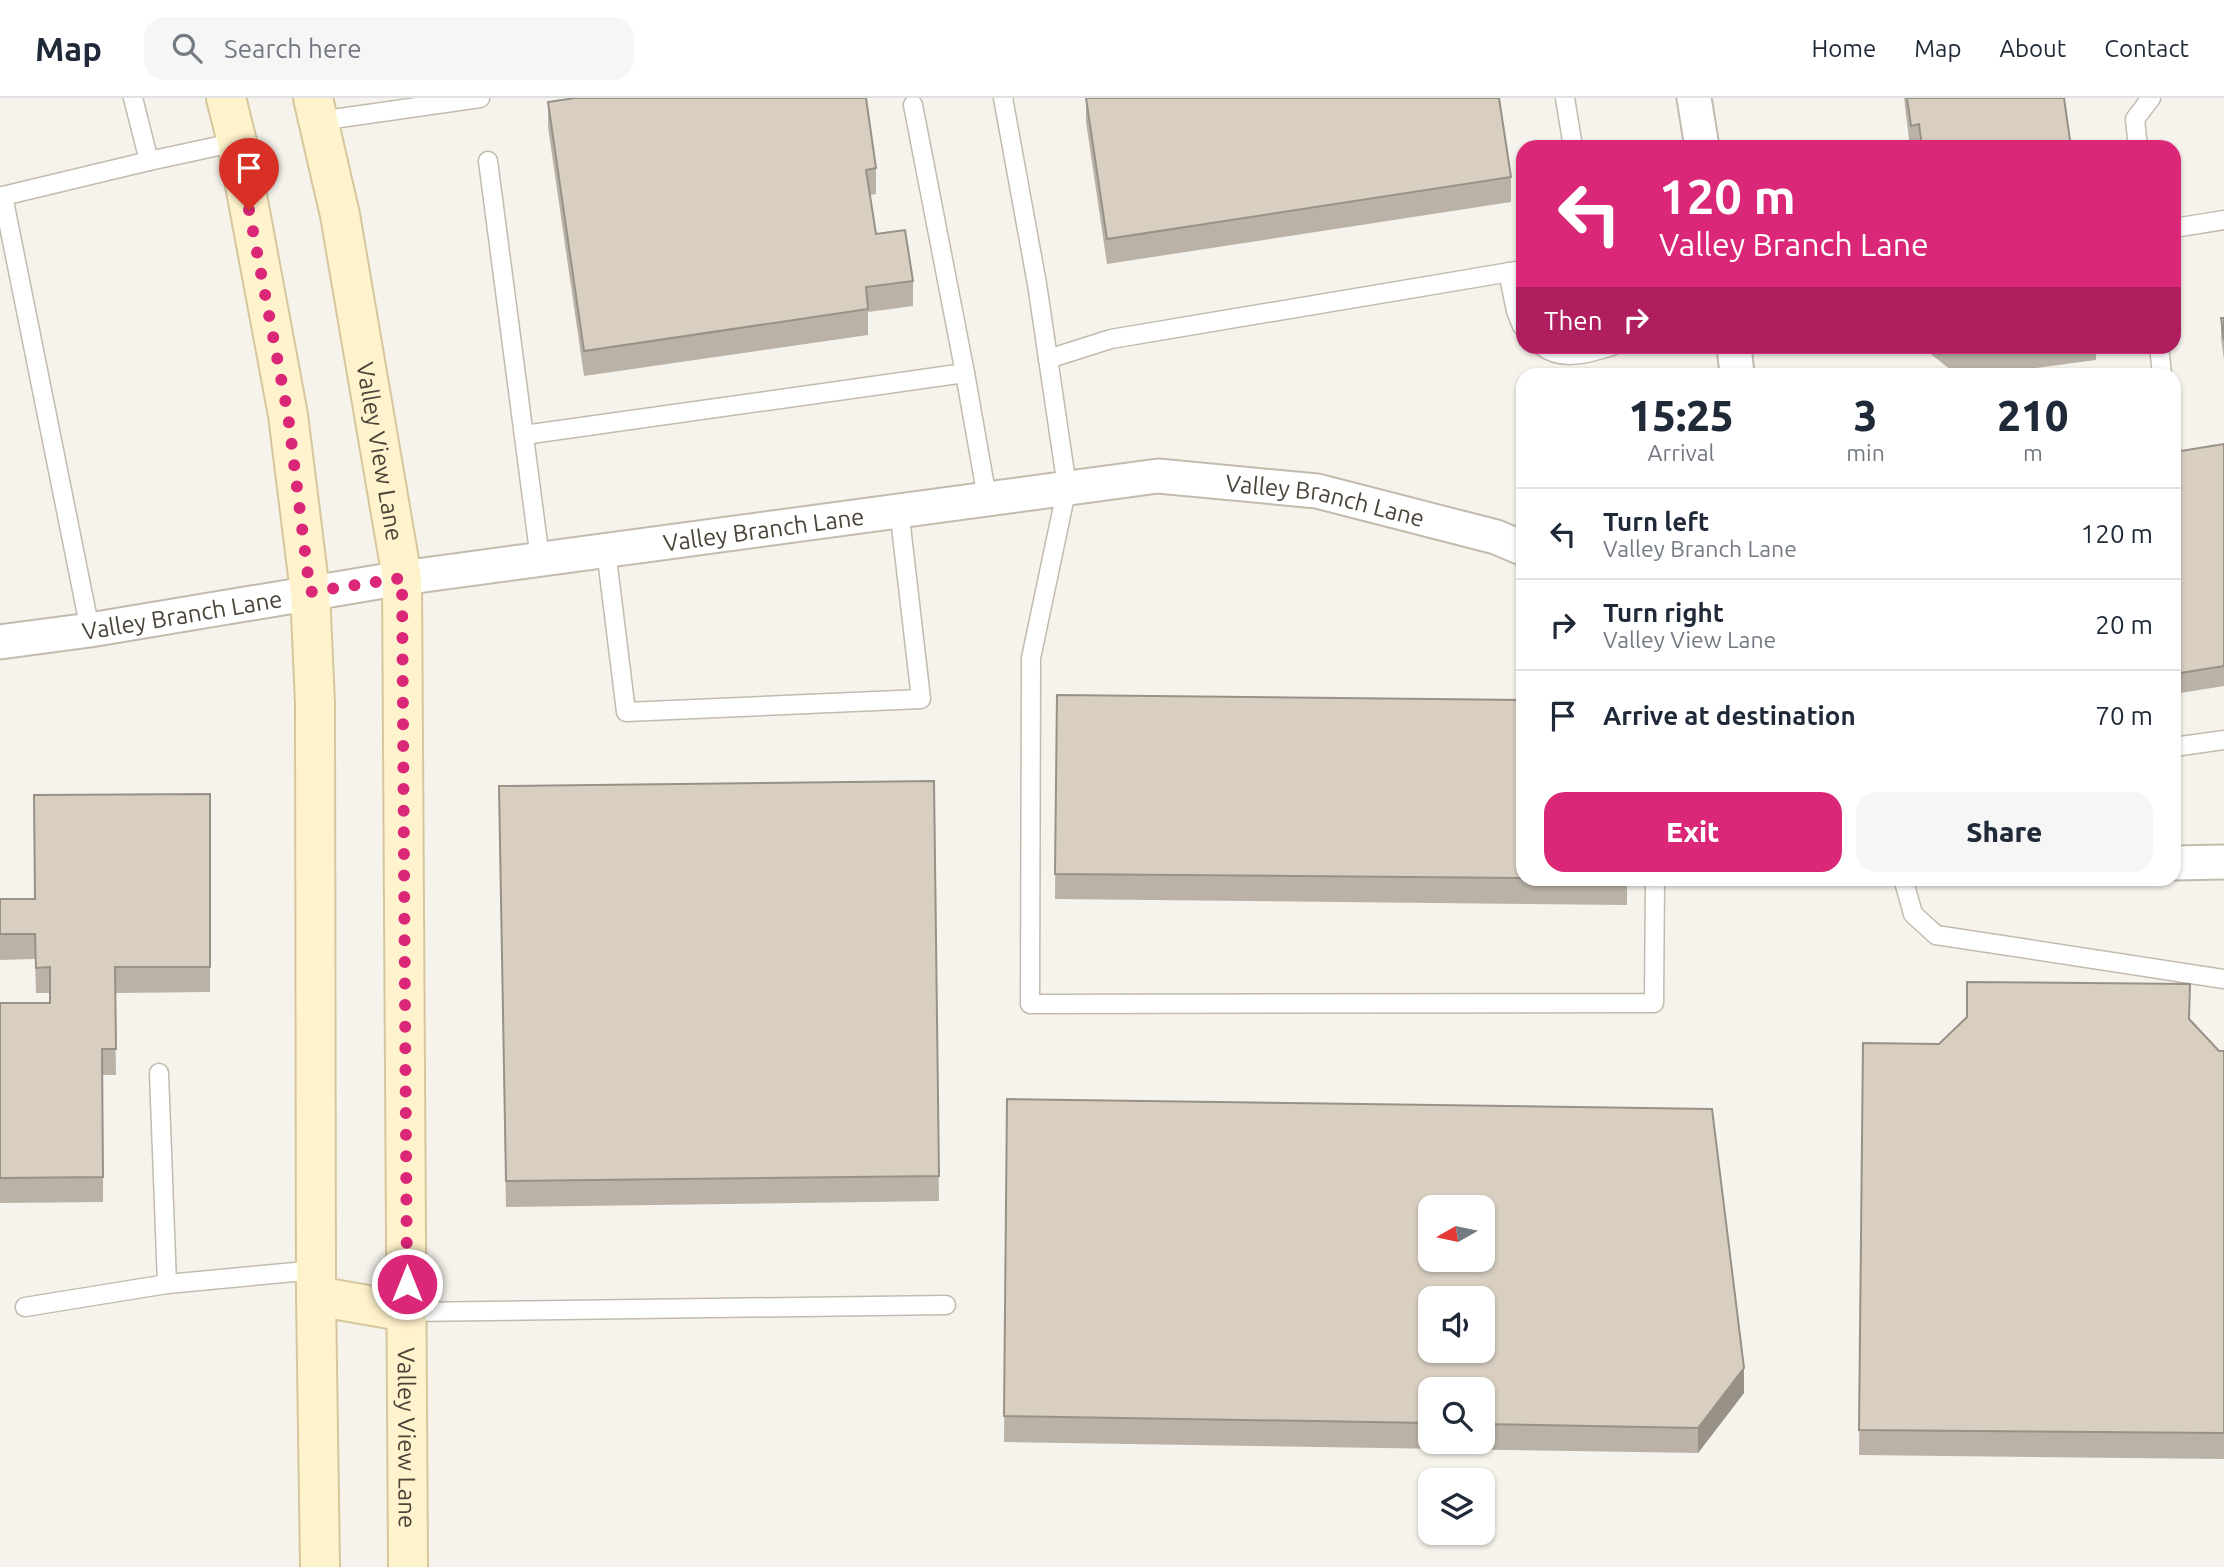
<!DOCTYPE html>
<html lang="en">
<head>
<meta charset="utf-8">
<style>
  body { margin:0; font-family:Ubuntu,sans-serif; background:#f6f6f7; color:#1f2937; height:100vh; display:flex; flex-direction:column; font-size:26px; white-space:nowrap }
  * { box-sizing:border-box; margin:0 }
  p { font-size:23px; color:#747a83 }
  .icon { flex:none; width:38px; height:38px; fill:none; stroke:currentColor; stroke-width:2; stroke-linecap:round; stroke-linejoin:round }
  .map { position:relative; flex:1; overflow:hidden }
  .details { position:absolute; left:1516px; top:270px; width:665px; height:518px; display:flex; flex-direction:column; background:#fff; border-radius:21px; box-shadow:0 2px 5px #0004 }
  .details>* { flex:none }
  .hud { position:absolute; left:1516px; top:42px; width:665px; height:214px; border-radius:21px; box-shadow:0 2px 5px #0004; background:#db2777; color:#fff; overflow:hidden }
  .needle { width:46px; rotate:261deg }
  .buttons { position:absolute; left:1418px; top:1097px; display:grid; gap:14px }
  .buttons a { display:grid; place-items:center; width:77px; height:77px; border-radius:14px; background:#fff; box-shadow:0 2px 5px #0004; font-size:35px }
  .pin { position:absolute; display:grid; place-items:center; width:60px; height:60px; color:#fff; margin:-72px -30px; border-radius:50% 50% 50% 0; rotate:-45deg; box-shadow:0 0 7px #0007 }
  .pin .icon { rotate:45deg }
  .me { position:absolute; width:77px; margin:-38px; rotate:0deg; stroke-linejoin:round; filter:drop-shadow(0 0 5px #0008) }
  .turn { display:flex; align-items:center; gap:24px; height:147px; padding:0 28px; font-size:32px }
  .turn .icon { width:91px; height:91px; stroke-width:2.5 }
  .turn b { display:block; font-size:49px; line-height:60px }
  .then { display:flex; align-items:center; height:66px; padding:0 28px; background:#0003; gap:14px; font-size:26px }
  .eta { display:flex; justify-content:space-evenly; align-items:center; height:119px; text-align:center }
  .eta b { font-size:42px; font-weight:800; line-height:49px }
  .button { display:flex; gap:14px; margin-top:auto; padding:14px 28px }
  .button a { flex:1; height:80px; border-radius:21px; background:#db2777; color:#fff; font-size:28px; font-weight:800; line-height:80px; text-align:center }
  .button a+a { background:#f6f6f7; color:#1f2937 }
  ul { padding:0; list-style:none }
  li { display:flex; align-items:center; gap:21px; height:91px; padding:0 28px; border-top:2px solid #e0e1e3 }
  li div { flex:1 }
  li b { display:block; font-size:26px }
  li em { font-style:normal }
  header { display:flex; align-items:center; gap:42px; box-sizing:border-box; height:98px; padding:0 35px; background:#fff; border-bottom:2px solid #e0e1e3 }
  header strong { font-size:33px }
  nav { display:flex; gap:38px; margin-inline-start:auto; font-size:24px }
  .search { width:490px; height:63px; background:#f6f6f7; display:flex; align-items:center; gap:18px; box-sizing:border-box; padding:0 24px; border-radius:21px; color:#747a83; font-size:26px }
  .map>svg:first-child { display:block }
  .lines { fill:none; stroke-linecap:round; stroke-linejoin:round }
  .lane-casing { stroke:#c2bbae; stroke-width:21 }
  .street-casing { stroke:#c2bbae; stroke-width:37 }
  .secondary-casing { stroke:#d6c79b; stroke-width:42 }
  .lane { stroke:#fff; stroke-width:18 }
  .street { stroke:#fff; stroke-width:33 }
  .secondary { stroke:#fff3cd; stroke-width:38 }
  .wall { fill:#bab2a6; fill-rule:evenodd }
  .shaded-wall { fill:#979187 }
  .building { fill:#d8cfc1; stroke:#979187; stroke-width:2; fill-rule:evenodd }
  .route { stroke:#db2777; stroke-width:12; stroke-dasharray:0 21.6 }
  .labels { text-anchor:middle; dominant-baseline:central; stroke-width:6; stroke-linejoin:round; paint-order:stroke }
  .street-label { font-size:24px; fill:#4b4439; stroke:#fff }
</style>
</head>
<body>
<header>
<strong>Map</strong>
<div class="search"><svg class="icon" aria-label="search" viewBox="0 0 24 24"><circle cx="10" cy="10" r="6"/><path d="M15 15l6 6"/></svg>Search here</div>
<nav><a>Home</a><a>Map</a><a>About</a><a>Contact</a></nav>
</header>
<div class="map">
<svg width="2224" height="1469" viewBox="0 0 2224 1469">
  <rect width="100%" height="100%" fill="#f6f3ec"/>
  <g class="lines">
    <defs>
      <g id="lane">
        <path d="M 133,0 L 149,63"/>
        <path d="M 1003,0 L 1037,186 L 1067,389 L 1031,560 L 1030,906 L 1654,905 L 1655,780"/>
        <path d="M 1565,0 L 1573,49"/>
        <path d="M 319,23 L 480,0"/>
        <path d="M 2138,49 L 2135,21 L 2151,0"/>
        <path d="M 488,63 L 540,461"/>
        <path d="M 3,98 L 149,63 L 237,44"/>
        <path d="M 0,99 L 3,98 L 90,532"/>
        <path d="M 2174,130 L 2224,122"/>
        <path d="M 1508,174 L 1516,213 L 1522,228"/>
        <path d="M 1542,248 C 1562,264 1590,255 1612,248"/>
        <path d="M 2159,248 L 2162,276"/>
        <path d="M 1048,261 L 1111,241 L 1522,172"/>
        <path d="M 965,275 L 987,400"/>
        <path d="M 524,337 L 965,275 L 913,7"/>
        <path d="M 606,452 L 626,614 L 921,601 L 899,411"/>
        <path d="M 2174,649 L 2224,642"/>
        <path d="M 1903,780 L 1913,816 L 1936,837 L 2224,881"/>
        <path d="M 159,975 L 167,1186"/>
        <path d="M 25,1209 L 167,1186 L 316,1172"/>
        <path d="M 407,1214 L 946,1207"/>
      </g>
      <g id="street">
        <path d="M 1694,0 L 1702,49"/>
        <path d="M 1734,248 L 1737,276"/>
        <path id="s1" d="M 0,544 L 90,532 L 402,480 L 1158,378 L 1317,393 L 1496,439 L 1522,450"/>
        <path d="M 2174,765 L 2224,764"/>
      </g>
      <g id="secondary">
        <path d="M 226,0 L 237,44 L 288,317 L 310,494 L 315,605 L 316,1198 L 320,1469"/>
        <path id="s2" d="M 313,0 L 340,117 L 402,480 L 408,1469"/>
        <path d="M 316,1198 L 407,1214"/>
      </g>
    </defs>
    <!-- lane casing -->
    <use href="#lane" class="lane-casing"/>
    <!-- street casing -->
    <use href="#street" class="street-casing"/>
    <!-- secondary casing -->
    <use href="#secondary" class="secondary-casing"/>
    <!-- lane -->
    <use href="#lane" class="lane"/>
    <!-- street -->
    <use href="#street" class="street"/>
    <!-- secondary -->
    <use href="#secondary" class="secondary"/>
  </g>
  <!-- wall -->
  <g class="wall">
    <path d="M 1086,0 L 1511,79 L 1511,104 L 1107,166 L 1086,24 Z"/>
    <path d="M 1904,0 L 2064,0 L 2071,49 L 1910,49 Z"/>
    <path d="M 548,4 L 876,70 L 876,96 L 870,97 L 876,136 L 913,183 L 913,208 L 868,214 L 868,237 L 584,278 L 548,29 Z"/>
    <path d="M 2221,220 L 2224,220 L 2224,262 L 2221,240 Z"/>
    <path d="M 1931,248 L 2096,248 L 2096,262 L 1991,276 L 1956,276 L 1932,257 Z"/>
    <path d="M 2224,346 L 2224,588 L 2174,596 L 2174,354 Z"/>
    <path d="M 1057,597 L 1627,780 L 1627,807 L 1055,801 Z"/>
    <path d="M 934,683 L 939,1103 L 506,1109 L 499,714 Z"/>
    <path d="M 210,696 L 210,894 L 115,895 L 116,977 L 103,977 L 103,1104 L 0,1105 L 0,905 L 50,905 L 50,895 L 36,895 L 35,861 L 0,862 L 0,801 L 35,801 Z"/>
    <path d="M 2190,921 L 2219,953 L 2224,953 L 2224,1361 L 1859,1357 L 1863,945 L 1939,946 Z"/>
    <path d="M 1007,1001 L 1744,1295 L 1698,1355 L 1004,1344 ZM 1430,1292 L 1482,1292 L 1482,1344 L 1430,1344 Z"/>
  </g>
  <!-- shaded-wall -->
  <path class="shaded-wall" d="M 1744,1270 L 1744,1295 L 1698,1355 L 1698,1330 Z"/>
  <!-- building -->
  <g class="building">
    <path d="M 575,0 L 866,0 L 876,70 L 866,72 L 876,136 L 905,132 L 913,183 L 866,189 L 868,211 L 584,253 L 548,4 Z"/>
    <path d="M 1086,0 L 1499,0 L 1511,79 L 1107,141 Z"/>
    <path d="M 1907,0 L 2064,0 L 2071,49 L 1922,49 L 1919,26 L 1911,28 Z"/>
    <path d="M 2221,220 L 2224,220 L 2224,242 Z"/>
    <path d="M 1953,248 L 2010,248 L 1961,255 Z"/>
    <path d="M 2224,346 L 2224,568 L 2174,576 L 2174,354 Z"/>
    <path d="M 1057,597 L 1522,602 L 1522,780 L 1055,776 Z"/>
    <path d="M 934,683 L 939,1078 L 506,1083 L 499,688 Z"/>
    <path d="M 210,696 L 210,869 L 115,869 L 116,951 L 102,951 L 103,1079 L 0,1080 L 0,905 L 50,905 L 50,869 L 36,870 L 35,836 L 0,836 L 0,801 L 35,801 L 34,697 Z"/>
    <path d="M 1539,780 L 1627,780 L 1627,781 Z"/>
    <path d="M 1967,884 L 2190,886 L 2189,921 L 2219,953 L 2224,953 L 2224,1335 L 1859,1332 L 1863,945 L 1939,946 L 1967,919 Z"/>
    <path d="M 1007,1001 L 1712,1011 L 1744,1270 L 1698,1330 L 1482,1326 L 1482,1292 L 1430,1292 L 1430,1325 L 1004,1318 ZM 1430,1110 L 1482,1110 L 1482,1162 L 1430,1162 ZM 1430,1200 L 1482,1200 L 1482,1253 L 1430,1253 Z"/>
  </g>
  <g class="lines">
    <!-- route -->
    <path class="route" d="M 249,112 L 288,317 L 310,494 L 402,480 L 407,1186"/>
  </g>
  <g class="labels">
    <!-- street labels -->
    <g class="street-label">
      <text stroke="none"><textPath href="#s2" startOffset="360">Valley View Lane</textPath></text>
      <text stroke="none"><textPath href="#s1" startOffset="1339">Valley Branch Lane</textPath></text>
      <text stroke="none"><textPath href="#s1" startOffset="772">Valley Branch Lane</textPath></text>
      <text stroke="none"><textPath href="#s1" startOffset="184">Valley Branch Lane</textPath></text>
      <text stroke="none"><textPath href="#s2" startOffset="1348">Valley View Lane</textPath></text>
    </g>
  </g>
</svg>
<div class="buttons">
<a><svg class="needle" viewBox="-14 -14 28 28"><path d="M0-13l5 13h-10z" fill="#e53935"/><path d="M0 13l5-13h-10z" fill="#747a83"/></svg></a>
<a><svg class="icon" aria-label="sound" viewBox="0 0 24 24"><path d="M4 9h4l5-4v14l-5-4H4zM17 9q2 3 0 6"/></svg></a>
<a><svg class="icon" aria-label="search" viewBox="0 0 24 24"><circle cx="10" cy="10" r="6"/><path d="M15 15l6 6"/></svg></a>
<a><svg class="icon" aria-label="layers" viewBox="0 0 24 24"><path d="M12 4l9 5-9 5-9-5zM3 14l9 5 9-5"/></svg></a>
</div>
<div class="pin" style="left:249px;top:112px;background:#d93025"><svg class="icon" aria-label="arrive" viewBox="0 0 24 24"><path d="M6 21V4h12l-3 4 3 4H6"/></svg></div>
<svg class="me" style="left:407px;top:1186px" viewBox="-20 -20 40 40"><circle r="17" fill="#db2777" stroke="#fff" stroke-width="3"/><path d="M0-11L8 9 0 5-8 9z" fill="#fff"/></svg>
<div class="hud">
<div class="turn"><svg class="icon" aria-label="left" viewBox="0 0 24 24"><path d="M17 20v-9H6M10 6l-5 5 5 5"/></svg><div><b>120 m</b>Valley Branch Lane</div></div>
<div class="then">Then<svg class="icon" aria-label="right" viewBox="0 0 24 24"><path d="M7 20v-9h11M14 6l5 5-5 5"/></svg></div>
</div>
<section class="details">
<div class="eta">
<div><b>15:25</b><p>Arrival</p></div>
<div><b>3</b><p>min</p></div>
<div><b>210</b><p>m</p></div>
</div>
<ul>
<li><svg class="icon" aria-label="left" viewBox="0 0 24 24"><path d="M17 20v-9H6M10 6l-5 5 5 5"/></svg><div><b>Turn left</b><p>Valley Branch Lane</p></div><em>120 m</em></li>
<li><svg class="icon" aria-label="right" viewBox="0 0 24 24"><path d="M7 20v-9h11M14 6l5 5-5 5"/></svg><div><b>Turn right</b><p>Valley View Lane</p></div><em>20 m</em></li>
<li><svg class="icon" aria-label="arrive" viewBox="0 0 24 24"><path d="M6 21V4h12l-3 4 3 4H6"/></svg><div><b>Arrive at destination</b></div><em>70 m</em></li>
</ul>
<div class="button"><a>Exit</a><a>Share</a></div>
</section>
</div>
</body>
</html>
